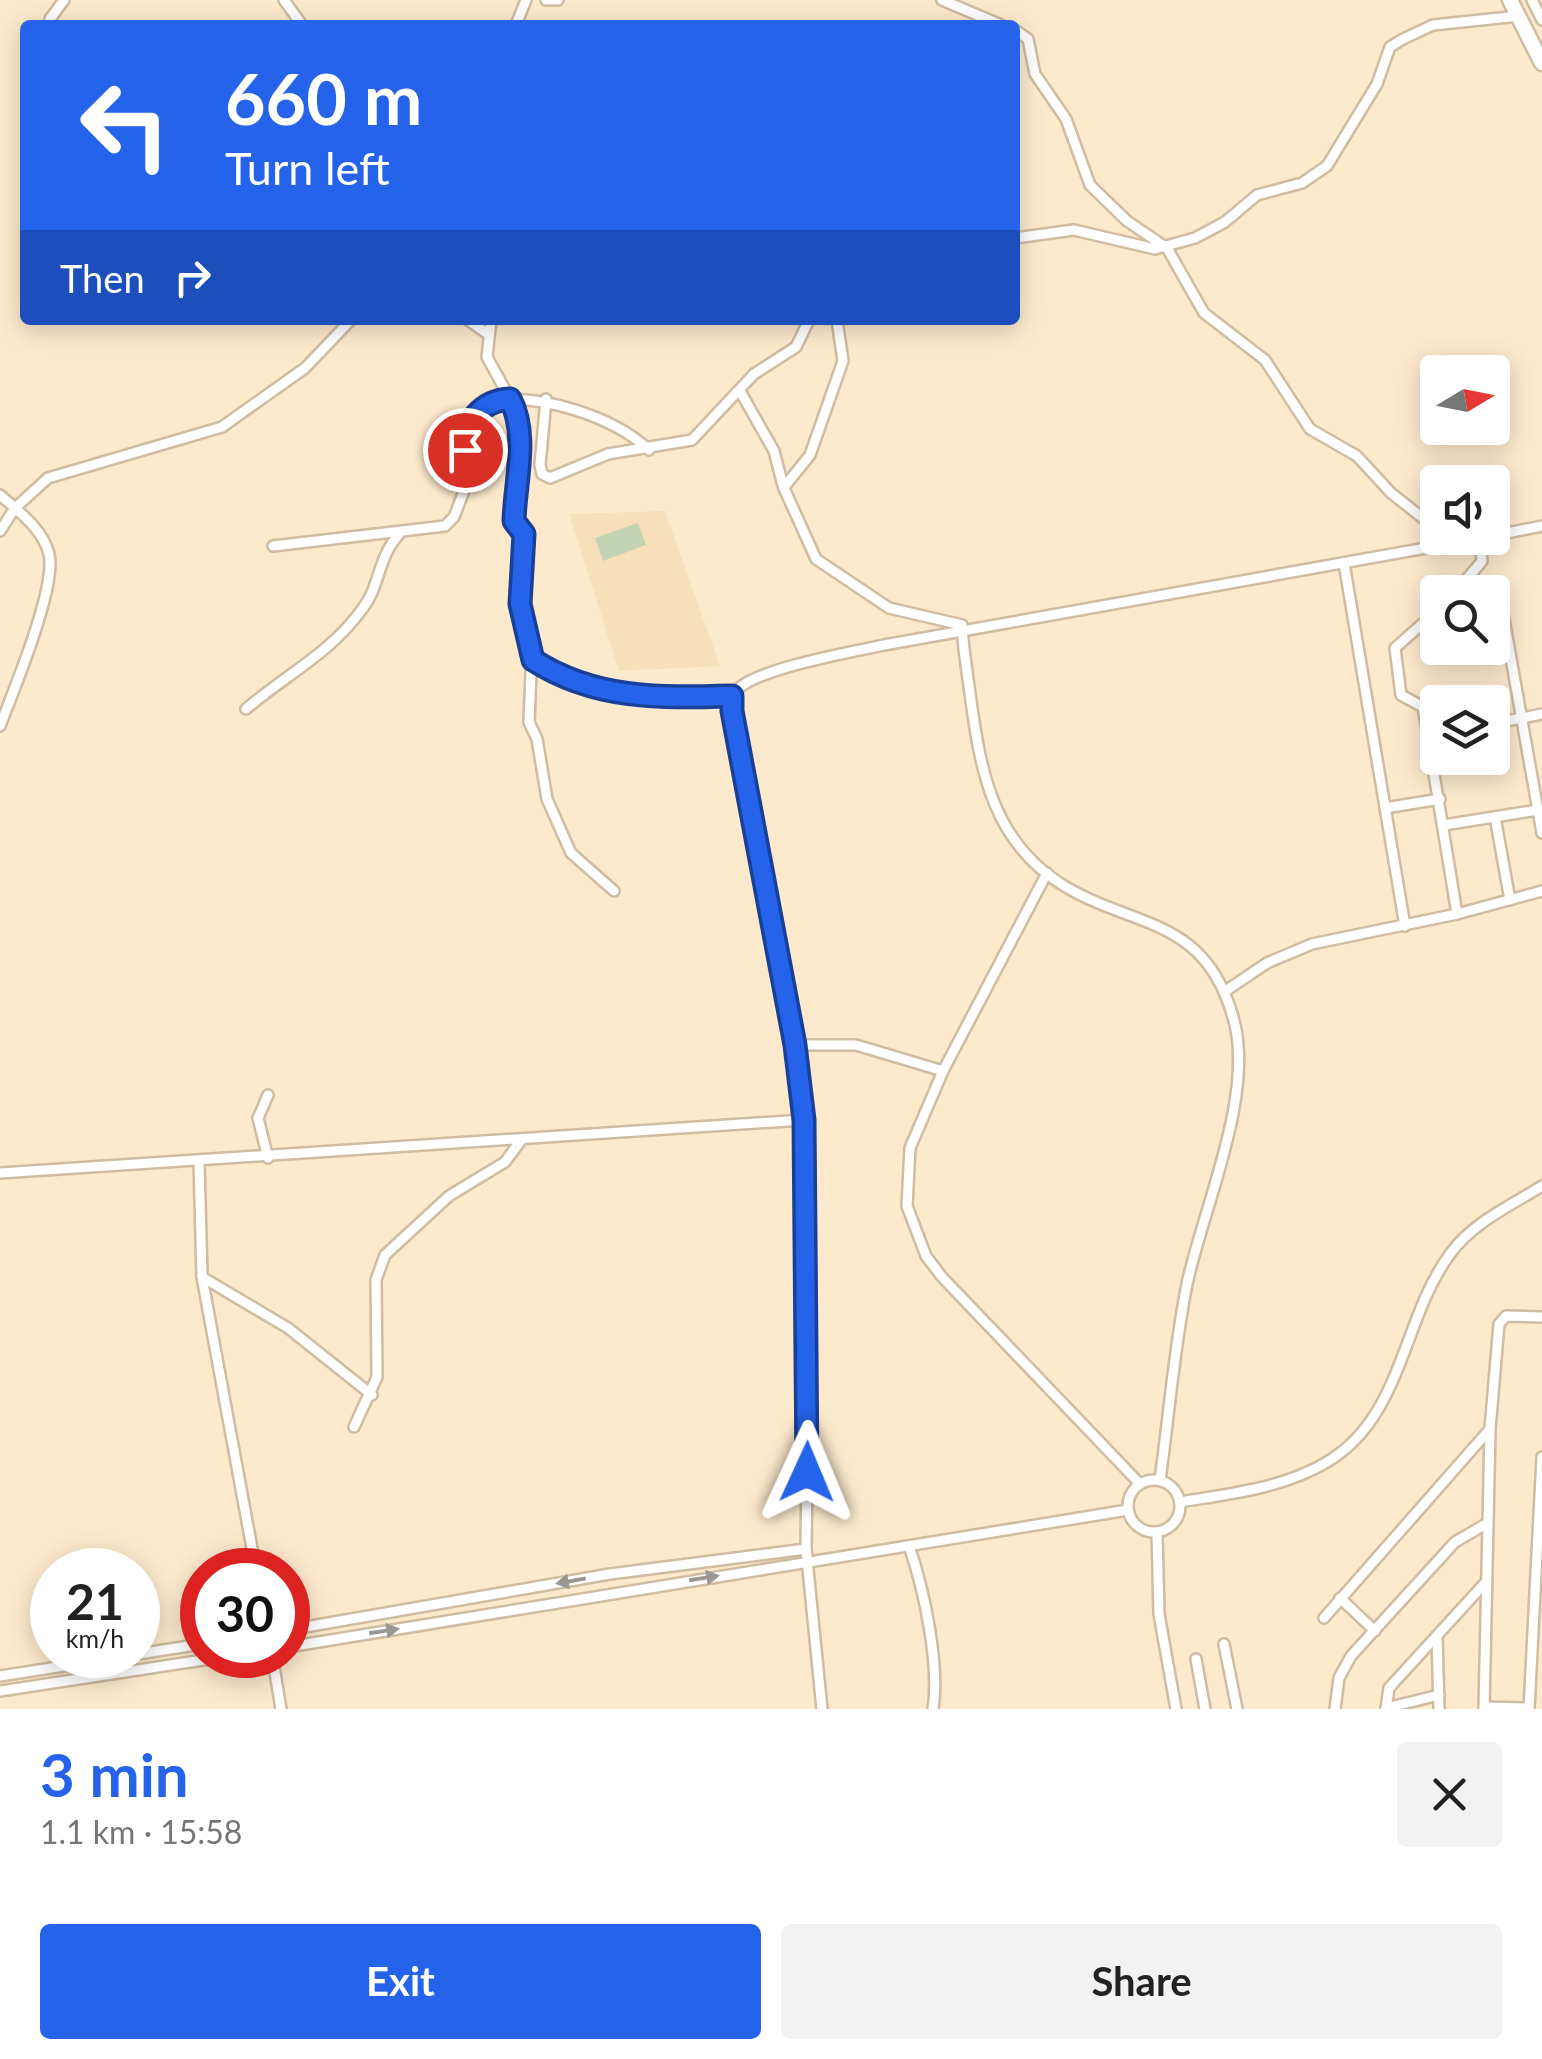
<!DOCTYPE html>
<html lang="en">
<head>
<meta charset="utf-8">
<style>
  body { margin:0; font-family:Lato,sans-serif; background:#f2f2f2; color:#222; height:100vh; display:flex; flex-direction:column; font-size:38px; white-space:nowrap }
  * { box-sizing:border-box; margin:0 }
  p { font-size:32px; color:#767676 }
  .icon { flex:none; width:55px; height:55px; fill:none; stroke:currentColor; stroke-width:2; stroke-linecap:round; stroke-linejoin:round }
  .map { position:relative; height:1709px; overflow:hidden }
  .drawer { display:flex; flex-direction:column; background:#fff; flex:1 }
  .drawer>* { flex:none }
  .hud { position:absolute; left:20px; top:20px; width:1000px; height:305px; border-radius:10px; box-shadow:0 5px 25px #0003; background:#2563eb; color:#fff; overflow:hidden }
  .needle { width:65px; rotate:80deg }
  .controls { position:absolute; left:1420px; top:355px; display:grid; gap:20px }
  .controls a { display:grid; place-items:center; width:90px; height:90px; border-radius:10px; background:#fff; box-shadow:0 5px 25px #0003; font-size:50px }
  .speed { position:absolute; left:30px; top:1548px; display:flex; gap:20px; font-size:50px; font-weight:700; text-align:center }
  .speed>* { display:grid; place-content:center; width:130px; height:130px; border-radius:50%; background:#fff; box-shadow:0 5px 25px #0003; line-height:1 }
  .speed small { font-size:25px; font-weight:400 }
  .speed .limit { border:15px solid #d22; background:#fff; color:#111 }
  .pin { position:absolute; display:grid; place-items:center; width:85px; height:85px; color:#fff; margin:-42px; border:5px solid #fff; border-radius:50%; box-shadow:0 2px 10px #0007 }
  .me { position:absolute; width:110px; margin:-55px; rotate:1deg; stroke-linejoin:round; filter:drop-shadow(0 0 8px #0008) }
  .turn { display:flex; align-items:center; gap:35px; height:210px; padding:0 40px; font-size:45px }
  .turn .icon { width:130px; height:130px; stroke-width:2.5 }
  .turn b { display:block; font-size:70px; line-height:85px }
  .then { display:flex; align-items:center; height:95px; padding:0 40px; background:#0003; gap:20px; font-size:38px }
  .round { display:grid; place-items:center; flex:none; width:105px; height:105px; border-radius:10px; background:#f2f2f2 }
  .headline { display:flex; align-items:center; justify-content:space-between; height:170px; padding:0 40px }
  h1 { font-size:60px; font-weight:700; line-height:75px; color:#2563eb }
  .cta { display:flex; gap:20px; margin-top:auto; padding:20px 40px }
  .cta a { flex:1; height:115px; border-radius:10px; background:#2563eb; color:#fff; font-size:40px; font-weight:700; line-height:115px; text-align:center }
  .cta a+a { background:#f2f2f2; color:#222 }
  .map>svg:first-child { display:block }
  .built { fill:#f7dfbc }
  .green { fill:#c4d3b3 }
  .lines { fill:none; stroke-linecap:round; stroke-linejoin:round }
  .street-casing { stroke:#cfbca1; stroke-width:14 }
  .primary-casing { stroke:#cfbca1; stroke-width:19 }
  .street { stroke:#fff; stroke-width:9 }
  .primary { stroke:#fff; stroke-width:14 }
  .oneway { fill:#9b9893 }
  .route-casing { stroke:#184099; stroke-width:25 }
  .route { stroke:#2563eb; stroke-width:18 }
</style>
</head>
<body>
<div class="map">
<svg width="1542" height="1709" viewBox="0 0 1542 1709">
  <rect width="100%" height="100%" fill="#fdeacd"/>
  <!-- built -->
  <path class="built" d="M 665,511 L 720,666 L 619,671 L 569,514 Z"/>
  <!-- green -->
  <path class="green" d="M 638,523 L 646,545 L 603,561 L 595,538 Z"/>
  <g class="lines">
    <defs>
      <g id="street">
        <path d="M 284,0 L 302,25"/>
        <path d="M 546,0 L 558,0"/>
        <path d="M 942,0 L 1001,25"/>
        <path d="M 1532,0 L 1542,20"/>
        <path d="M 50,19 L 64,0"/>
        <path d="M 516,25 L 526,0"/>
        <path d="M 1015,30 L 1028,39 L 1035,74 L 1066,119 L 1090,185 L 1127,221 L 1167,248 L 1204,313 L 1265,360 L 1310,429 L 1357,456 L 1391,493 L 1438,530"/>
        <path d="M 1015,238 L 1074,230 L 1155,249 L 1195,238 L 1225,222 L 1257,195 L 1302,183 L 1327,166 L 1377,84 L 1390,47 L 1403,39 L 1433,25 L 1519,16"/>
        <path d="M 468,320 L 488,334"/>
        <path d="M 491,320 L 487,357 L 513,404 L 521,429 L 516,452 L 521,482 L 514,521 L 524,537 L 519,600 L 532,648 L 529,722 L 537,739 L 547,799 L 571,853 L 614,891"/>
        <path d="M 740,391 L 774,451 L 783,486 L 816,559 L 889,608 L 962,625 C 963,650 968,676 971,701 C 981,774 994,841 1061,884 C 1133,929 1204,915 1233,1017 C 1256,1093 1203,1208 1187,1284 C 1174,1349 1169,1415 1160,1480"/>
        <path d="M 546,399 L 540,465 L 542,474 L 550,478 L 608,454 L 692,440 L 754,374 L 796,347 L 809,320"/>
        <path d="M 785,486 L 810,455 L 843,361 L 837,320"/>
        <path d="M 0,495 C 19,512 43,529 49,554 C 57,587 13,692 0,726"/>
        <path d="M 0,531 L 15,508 L 48,478 L 222,427 L 305,368 L 351,320"/>
        <path d="M 1492,536 L 1542,526"/>
        <path d="M 273,546 L 445,526 L 454,517 L 472,470 L 465,450 L 467,430 L 490,401 C 539,393 613,416 649,450"/>
        <path d="M 1344,563 L 1405,926"/>
        <path d="M 1499,591 L 1542,833"/>
        <path d="M 1456,592 L 1482,561 L 1480,538"/>
        <path d="M 1438,610 L 1395,648 L 1401,695 L 1423,707 L 1457,914"/>
        <path d="M 533,660 C 595,700 661,698 733,696"/>
        <path d="M 246,709 C 287,674 331,653 363,608 C 381,584 377,558 400,533"/>
        <path d="M 1492,724 L 1542,714"/>
        <path d="M 1385,808 L 1440,799"/>
        <path d="M 1495,817 L 1510,900"/>
        <path d="M 1444,825 L 1538,810"/>
        <path d="M 1047,873 L 943,1071 L 910,1148 L 907,1206 L 926,1256 L 942,1277 L 1140,1484"/>
        <path d="M 1224,992 L 1267,963 L 1312,944 L 1457,914 L 1542,891"/>
        <path d="M 795,1045 L 856,1045 L 943,1071"/>
        <path d="M 268,1158 L 258,1118 L 268,1095"/>
        <path d="M 199,1162 L 202,1277 L 256,1570"/>
        <path d="M 0,1173 L 803,1120"/>
        <path d="M 202,1277 L 288,1328 L 372,1395"/>
        <path d="M 354,1427 L 377,1377 L 376,1280 L 385,1255 L 449,1196 L 505,1162 L 522,1139"/>
        <circle cx="1154" cy="1506" r="26"/>
        <path d="M 1180,1502 C 1229,1494 1284,1488 1327,1462 C 1403,1417 1402,1319 1450,1254 C 1472,1223 1510,1206 1542,1186"/>
        <path d="M 1157,1532 L 1159,1614 L 1176,1709"/>
        <path d="M 909,1546 C 924,1589 940,1665 933,1709"/>
        <path d="M 1340,1598 L 1375,1631"/>
        <path d="M 1324,1618 L 1490,1429"/>
        <path d="M 288,1630 L 610,1574 L 806,1549"/>
        <path d="M 1437,1636 L 1439,1709"/>
        <path d="M 1224,1644 L 1237,1709"/>
        <path d="M 288,1647 L 1128,1510"/>
        <path d="M 138,1654 L 202,1644"/>
        <path d="M 272,1655 L 281,1709"/>
        <path d="M 1196,1659 L 1205,1709"/>
        <path d="M 0,1676 L 134,1655"/>
        <path d="M 0,1691 L 236,1655"/>
        <path d="M 1484,1707 L 1529,1708"/>
        <path d="M 1386,1708 L 1439,1695"/>
        <path d="M 822,1709 L 806,1549 L 809,1319 L 803,1120 L 795,1045 L 732,711 C 731,702 731,695 738,689 C 760,668 851,652 884,645 L 1482,538"/>
        <path d="M 1335,1709 L 1339,1678 L 1351,1656 L 1455,1542 L 1486,1524"/>
        <path d="M 1386,1709 L 1389,1688 L 1485,1583"/>
        <path d="M 1484,1709 L 1490,1429 L 1499,1324 L 1506,1316 L 1542,1317"/>
        <path d="M 1529,1709 L 1542,1457"/>
      </g>
      <path id="primary" d="M 1510,0 L 1542,63"/>
    </defs>
    <!-- street casing -->
    <use href="#street" class="street-casing"/>
    <!-- primary casing -->
    <use href="#primary" class="primary-casing"/>
    <!-- street -->
    <use href="#street" class="street"/>
    <!-- primary -->
    <use href="#primary" class="primary"/>
  </g>
  <!-- one-way arrows -->
  <defs><path id="oneway-solid" d="M-6-.8H1V-3.2L6.5 0L1 3.2V.8H-6Z" transform="scale(2.5)"/></defs>
  <g class="oneway">
    <use href="#oneway-solid" transform="translate(704 1578) rotate(-9)"/>
    <use href="#oneway-solid" transform="translate(571 1581) rotate(170)"/>
    <use href="#oneway-solid" transform="translate(384 1631) rotate(-9)"/>
  </g>
  <g class="lines">
    <defs>
      <path id="route" d="M 465,450 C 463,422 483,400 510,399 C 529,434 515,483 514,521 L 524,534 L 520,604 L 533,660 C 595,700 661,698 732,696 L 732,711 L 795,1045 L 804,1120 L 807,1472"/>
    </defs>
    <!-- route casing -->
    <use href="#route" class="route-casing"/>
    <!-- route -->
    <use href="#route" class="route"/>
  </g>
</svg>
<div class="controls">
<a><svg class="needle" viewBox="-14 -14 28 28"><path d="M0-13l5 13h-10z" fill="#e53935"/><path d="M0 13l5-13h-10z" fill="#767676"/></svg></a>
<a><svg class="icon" aria-label="sound" viewBox="0 0 24 24"><path d="M4 9h4l5-4v14l-5-4H4zM17 9q2 3 0 6"/></svg></a>
<a><svg class="icon" aria-label="search" viewBox="0 0 24 24"><circle cx="10" cy="10" r="6"/><path d="M15 15l6 6"/></svg></a>
<a><svg class="icon" aria-label="layers" viewBox="0 0 24 24"><path d="M12 4l9 5-9 5-9-5zM3 14l9 5 9-5"/></svg></a>
</div>
<div class="speed"><div>21<small>km/h</small></div><div class="limit">30</div></div>
<div class="pin" style="left:465px;top:450px;background:#d93025"><svg class="icon" aria-label="arrive" viewBox="0 0 24 24"><path d="M6 21V4h12l-3 4 3 4H6"/></svg></div>
<svg class="me" style="left:807px;top:1472px" viewBox="-20 -20 40 40"><path d="M0-17L14 15 0 8-14 15z" fill="#2563eb" stroke="#fff" stroke-width="4"/></svg>
<div class="hud">
<div class="turn"><svg class="icon" aria-label="left" viewBox="0 0 24 24"><path d="M17 20v-9H6M10 6l-5 5 5 5"/></svg><div><b>660 m</b>Turn left</div></div>
<div class="then">Then<svg class="icon" aria-label="right" viewBox="0 0 24 24"><path d="M7 20v-9h11M14 6l5 5-5 5"/></svg></div>
</div>
</div>
<section class="drawer">
<div class="headline"><div><h1>3 min</h1><p>1.1 km · 15:58</p></div><a class="round"><svg class="icon" aria-label="close" viewBox="0 0 24 24"><path d="M6 6l12 12M18 6L6 18"/></svg></a></div>
<div class="cta"><a>Exit</a><a>Share</a></div>
</section>
</body>
</html>
